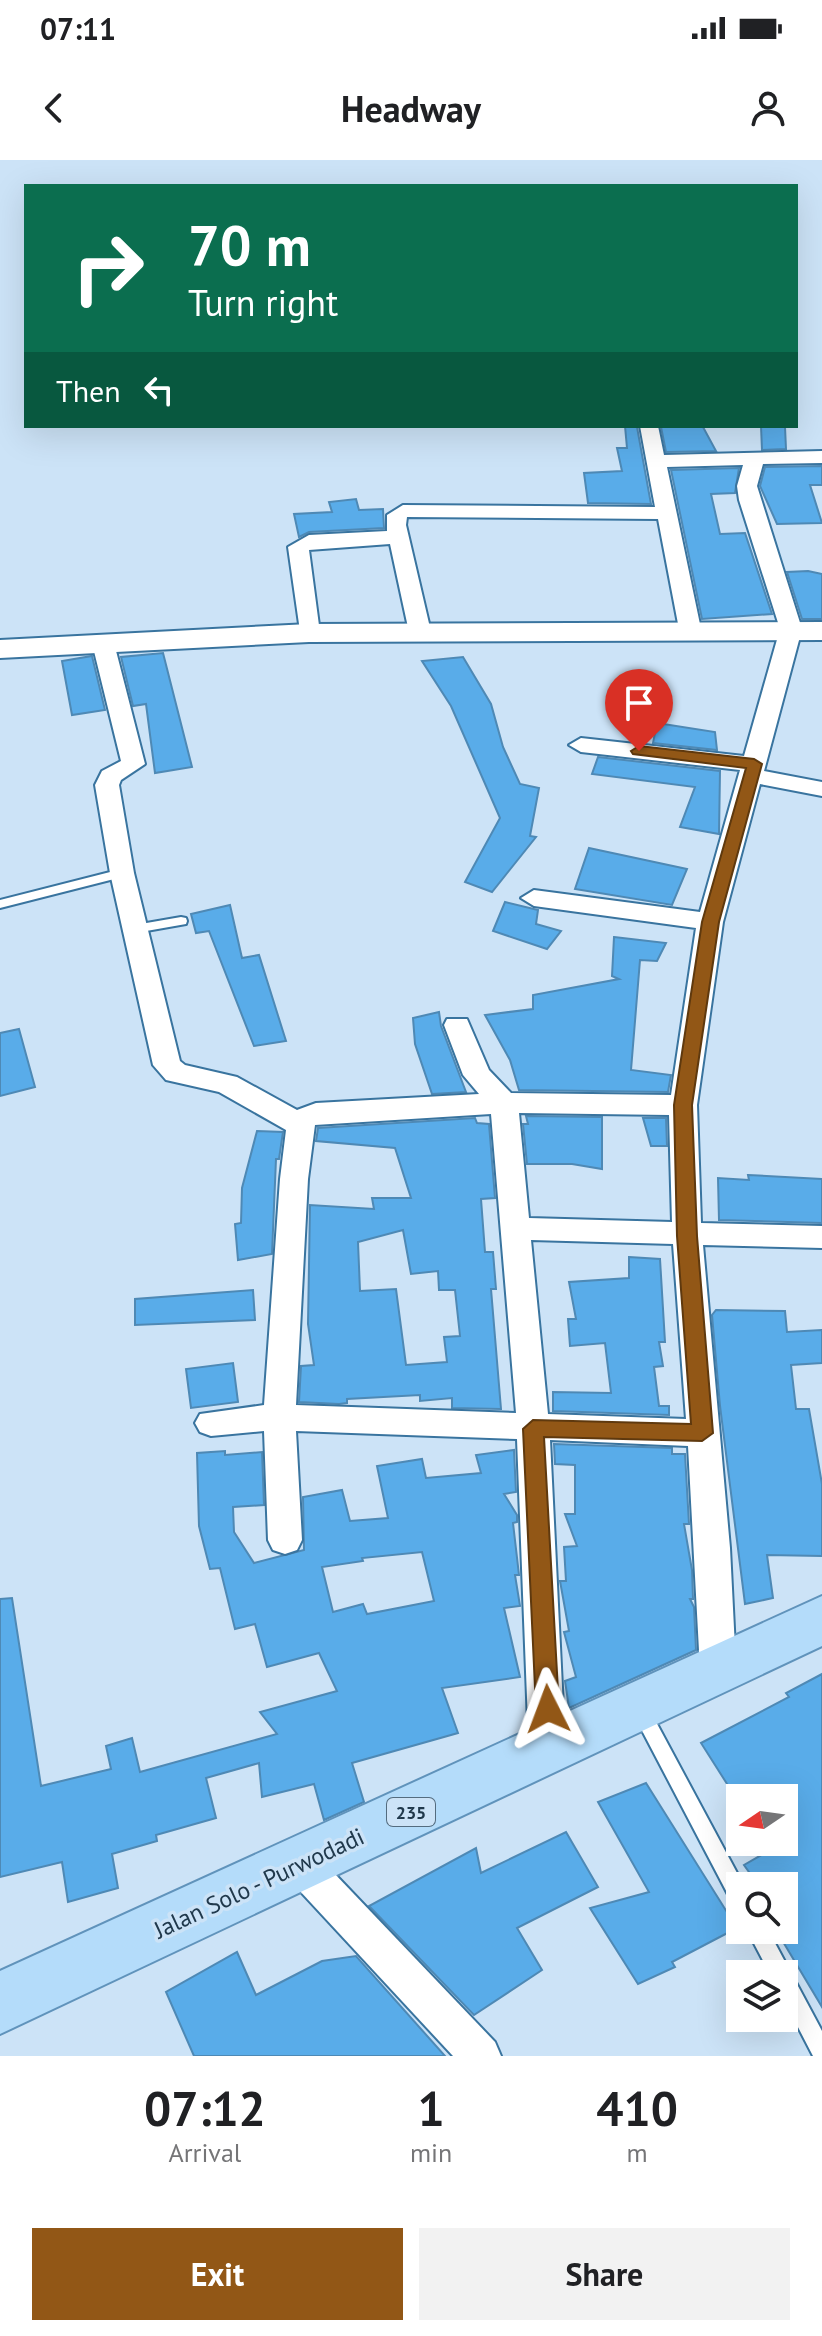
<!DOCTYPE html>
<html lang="en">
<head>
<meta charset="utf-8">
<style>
  body { margin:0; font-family:"PT Sans",sans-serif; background:#f2f2f2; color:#202124; height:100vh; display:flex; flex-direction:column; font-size:30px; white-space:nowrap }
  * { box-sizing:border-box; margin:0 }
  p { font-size:26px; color:#757577 }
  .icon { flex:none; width:44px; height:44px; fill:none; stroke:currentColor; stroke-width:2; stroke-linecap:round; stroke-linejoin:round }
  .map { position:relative; height:1896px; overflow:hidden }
  .panel { display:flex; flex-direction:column; background:#fff; flex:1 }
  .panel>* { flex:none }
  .guide { position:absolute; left:24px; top:24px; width:774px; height:244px; border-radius:0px; box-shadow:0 8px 32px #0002; background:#0b6e4f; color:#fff; overflow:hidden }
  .needle { width:52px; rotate:257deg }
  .tools { position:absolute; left:726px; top:1624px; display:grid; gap:16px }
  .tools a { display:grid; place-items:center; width:72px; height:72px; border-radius:0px; background:#fff; box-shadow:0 8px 32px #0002; font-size:40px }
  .pin { position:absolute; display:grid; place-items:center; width:68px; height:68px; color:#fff; margin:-82px -34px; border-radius:50% 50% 50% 0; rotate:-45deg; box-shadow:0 0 8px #0007 }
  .pin .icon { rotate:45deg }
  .me { position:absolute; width:88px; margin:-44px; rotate:357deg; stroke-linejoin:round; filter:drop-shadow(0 0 6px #0008) }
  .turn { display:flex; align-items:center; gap:28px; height:168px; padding:0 32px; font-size:36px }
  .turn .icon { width:104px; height:104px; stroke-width:2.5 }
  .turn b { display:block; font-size:56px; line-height:68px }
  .then { display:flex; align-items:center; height:76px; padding:0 32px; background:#0003; gap:16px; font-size:30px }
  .eta { display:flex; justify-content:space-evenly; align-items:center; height:136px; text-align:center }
  .eta b { font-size:48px; font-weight:800; line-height:56px }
  .button { display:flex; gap:16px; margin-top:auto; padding:16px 32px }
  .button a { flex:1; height:92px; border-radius:0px; background:#925716; color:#fff; font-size:32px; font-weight:800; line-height:92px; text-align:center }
  .button a+a { background:#f2f2f2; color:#202124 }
  .status { display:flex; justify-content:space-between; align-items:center; height:56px; padding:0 40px; background:#fff; direction:ltr }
  .status svg { height:22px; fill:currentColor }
  header { display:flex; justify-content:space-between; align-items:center; height:104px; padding:0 32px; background:#fff; font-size:36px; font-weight:800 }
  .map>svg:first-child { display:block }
  .building { fill:#59ace9; stroke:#4e89b5; stroke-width:2; fill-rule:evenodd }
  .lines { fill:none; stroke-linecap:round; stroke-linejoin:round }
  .lane-casing { stroke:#39749f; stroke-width:4 }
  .street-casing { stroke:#39749f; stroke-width:4 }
  .secondary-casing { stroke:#39749f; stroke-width:4 }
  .primary-casing { stroke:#6093bb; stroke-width:4 }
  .lane { fill:#fff; fill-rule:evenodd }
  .street { fill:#fff; fill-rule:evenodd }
  .secondary { fill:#fff; fill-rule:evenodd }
  .primary { fill:#b4dcfa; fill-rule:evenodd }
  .route { fill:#925716; stroke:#5f390e; stroke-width:2 }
  .labels { text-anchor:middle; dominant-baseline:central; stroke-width:7; stroke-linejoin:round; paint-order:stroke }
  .shield { fill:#cce3f7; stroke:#546c7f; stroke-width:2 }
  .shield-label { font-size:18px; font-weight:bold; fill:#20394c }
  .near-street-label { font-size:24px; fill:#20394c; stroke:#cce3f7 }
</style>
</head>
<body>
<div class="status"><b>07:11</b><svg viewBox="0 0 49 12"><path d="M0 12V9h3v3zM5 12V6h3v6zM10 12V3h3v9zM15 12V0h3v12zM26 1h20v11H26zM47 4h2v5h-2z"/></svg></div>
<header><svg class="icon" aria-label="back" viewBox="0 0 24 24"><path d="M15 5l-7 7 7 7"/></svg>Headway<svg class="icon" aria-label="person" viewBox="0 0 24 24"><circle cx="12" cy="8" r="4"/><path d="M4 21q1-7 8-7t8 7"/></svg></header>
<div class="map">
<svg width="822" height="1896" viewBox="0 0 822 1896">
  <rect width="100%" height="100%" fill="#cce3f7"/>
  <!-- building -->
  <g class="building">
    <path d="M 625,266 L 637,267 L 651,344 L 588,343 L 584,313 L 622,311 L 617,288 L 627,288 Z"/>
    <path d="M 761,266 L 785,267 L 786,289 L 762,290 Z"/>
    <path d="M 661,267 L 703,267 L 716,291 L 666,292 Z"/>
    <path d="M 822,306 L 822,325 L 810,325 L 822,363 L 777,364 L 760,326 L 765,307 Z"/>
    <path d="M 739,308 L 735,333 L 711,334 L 720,374 L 745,373 L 772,454 L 702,459 L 671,310 Z"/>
    <path d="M 356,339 L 359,350 L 383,349 L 384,368 L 309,372 L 299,377 L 294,354 L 332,352 L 329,342 Z"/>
    <path d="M 808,411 L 822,414 L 822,459 L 802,459 L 787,412 Z"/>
    <path d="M 163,493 L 192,607 L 155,613 L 146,544 L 133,546 L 121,497 Z"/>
    <path d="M 92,496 L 105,550 L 72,555 L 62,501 Z"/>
    <path d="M 463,497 L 491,544 L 503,587 L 520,624 L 539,628 L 530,676 L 536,677 L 492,732 L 465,722 L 500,658 L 451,546 L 422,501 Z"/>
    <path d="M 657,563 L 715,572 L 717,590 L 653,583 Z"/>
    <path d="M 598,597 L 720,611 L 719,674 L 680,667 L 695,627 L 592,614 Z"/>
    <path d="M 589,688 L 687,709 L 672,745 L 575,729 Z"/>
    <path d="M 505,742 L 538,750 L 536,764 L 561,771 L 547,789 L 493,771 Z"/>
    <path d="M 230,745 L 242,798 L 259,795 L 286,881 L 254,886 L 209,771 L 196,773 L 191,754 Z"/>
    <path d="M 614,777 L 666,783 L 657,801 L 640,800 L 631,910 L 671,915 L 668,932 L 519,930 L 510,900 L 485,855 L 533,849 L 533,835 L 619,819 L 612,816 Z"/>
    <path d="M 439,852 L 441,866 L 466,932 L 432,934 L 415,884 L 413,858 Z"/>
    <path d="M 19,869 L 35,927 L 0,936 L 0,873 Z"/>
    <path d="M 526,956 L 602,957 L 602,1009 L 572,1004 L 527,1004 L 523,964 L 528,964 Z"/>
    <path d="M 475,958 L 477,963 L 489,964 L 495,1038 L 481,1039 L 485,1092 L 493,1092 L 496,1129 L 491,1129 L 501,1249 L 452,1248 L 452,1238 L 420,1241 L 420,1235 L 347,1239 L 347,1243 L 339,1244 L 299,1242 L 301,1206 L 314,1205 L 308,1164 L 310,1045 L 374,1049 L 372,1038 L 411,1038 L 395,988 L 316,981 L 318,968 ZM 403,1070 L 411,1114 L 438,1111 L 439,1130 L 455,1130 L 460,1176 L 444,1177 L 447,1202 L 406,1205 L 396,1129 L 360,1131 L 358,1082 Z"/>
    <path d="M 643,958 L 666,958 L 667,986 L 651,986 Z"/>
    <path d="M 257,971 L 283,972 L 279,999 L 276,999 L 272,1094 L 238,1100 L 235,1064 L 241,1063 L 242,1028 Z"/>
    <path d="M 748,1015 L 822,1019 L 822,1063 L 719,1060 L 718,1018 L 749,1020 Z"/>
    <path d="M 629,1097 L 660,1099 L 665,1182 L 659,1182 L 663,1206 L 654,1207 L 659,1246 L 669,1246 L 669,1255 L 553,1251 L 553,1232 L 611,1233 L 605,1183 L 570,1186 L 568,1159 L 576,1159 L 569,1122 L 629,1118 Z"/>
    <path d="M 253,1130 L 255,1160 L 135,1165 L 135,1139 Z"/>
    <path d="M 716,1150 L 785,1151 L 787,1172 L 822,1170 L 822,1203 L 791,1205 L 796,1249 L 809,1249 L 822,1324 L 822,1396 L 767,1395 L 773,1438 L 745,1444 L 720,1246 L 712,1155 Z"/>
    <path d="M 233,1203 L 238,1242 L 191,1248 L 186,1209 Z"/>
    <path d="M 554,1284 L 672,1288 L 672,1294 L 685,1294 L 689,1364 L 684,1364 L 692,1410 L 693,1439 L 690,1439 L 694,1447 L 696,1490 L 569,1548 L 565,1521 L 576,1517 L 564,1472 L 569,1471 L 560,1421 L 566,1421 L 564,1387 L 577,1386 L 565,1354 L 575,1354 L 575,1305 L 555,1304 Z"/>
    <path d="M 514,1290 L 516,1332 L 504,1334 L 517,1355 L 517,1362 L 513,1363 L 519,1415 L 515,1415 L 520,1446 L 504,1448 L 520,1517 L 442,1528 L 458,1573 L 352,1603 L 364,1642 L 324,1660 L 314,1624 L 262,1637 L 259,1603 L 206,1618 L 216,1658 L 156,1675 L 157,1681 L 112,1694 L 118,1728 L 68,1742 L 62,1702 L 0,1717 L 0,1439 L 12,1438 L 41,1626 L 111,1609 L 106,1586 L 132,1578 L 140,1612 L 277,1574 L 260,1552 L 337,1531 L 319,1493 L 267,1507 L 255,1464 L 235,1469 L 220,1408 L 210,1409 L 199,1366 L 197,1293 L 225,1291 L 225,1295 L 262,1292 L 264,1345 L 233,1347 L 234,1372 L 254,1403 L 304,1390 L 303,1337 L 342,1330 L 350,1361 L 388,1358 L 377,1306 L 422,1299 L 426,1318 L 481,1313 L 476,1295 ZM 422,1392 L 434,1441 L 367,1454 L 363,1444 L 333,1452 L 322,1407 L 363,1401 L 362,1398 Z"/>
    <path d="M 822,1514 L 822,1847 L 776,1770 L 784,1770 L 784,1726 L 759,1726 L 744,1705 L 784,1682 L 784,1638 L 736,1638 L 701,1583 L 789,1537 L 786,1533 Z"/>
    <path d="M 646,1623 L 737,1768 L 672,1802 L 675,1807 L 638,1824 L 590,1748 L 649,1732 L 598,1642 Z"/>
    <path d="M 566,1672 L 598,1727 L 517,1768 L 542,1810 L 474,1855 L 369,1746 L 476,1688 L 481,1713 Z"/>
    <path d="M 237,1792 L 256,1835 L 322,1801 L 356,1796 L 445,1896 L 194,1896 L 166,1832 Z"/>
  </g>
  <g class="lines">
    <defs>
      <g id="lane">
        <path d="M 122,709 L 126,710 L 128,713 L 126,716 L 0,748 L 0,740 Z"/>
        <path d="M 181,757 L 186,758 L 187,761 L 186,764 L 135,773 L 129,769 L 135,765 Z"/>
        <path d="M 642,1545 L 648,1547 L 744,1726 L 740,1726 L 740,1746 L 733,1744 L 636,1559 L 633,1553 L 636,1547 Z"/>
        <path d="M 747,1770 L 768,1770 L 822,1871 L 822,1896 L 813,1896 L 784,1840 L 784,1814 L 770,1814 Z"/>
      </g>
      <g id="street">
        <path d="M 640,266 L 658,266 L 664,295 L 822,291 L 822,303 L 763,304 L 757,326 L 802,469 L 764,611 L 822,622 L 822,636 L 760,624 L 723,762 L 697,945 L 701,1063 L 822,1066 L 822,1088 L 703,1085 L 730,1388 L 736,1509 L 731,1520 L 718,1525 L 705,1520 L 700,1509 L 688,1286 L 550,1280 L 565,1589 L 560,1601 L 547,1606 L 534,1601 L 529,1589 L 517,1279 L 296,1271 L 302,1380 L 297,1390 L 285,1394 L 273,1390 L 268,1380 L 264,1271 L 211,1276 L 200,1272 L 195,1263 L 200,1254 L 264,1245 L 280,1019 L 286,970 L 219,932 L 166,920 L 153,905 L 110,713 L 95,625 L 102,611 L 121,601 L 92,483 L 103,476 L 114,483 L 145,604 L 121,620 L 119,625 L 134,713 L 180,901 L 185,905 L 237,917 L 297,950 L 316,943 L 479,934 L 463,915 L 444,865 L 447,859 L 467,859 L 489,910 L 511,933 L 671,935 L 696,768 L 534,746 L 521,738 L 534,730 L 700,752 L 740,610 L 581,592 L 569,585 L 581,578 L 744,596 L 780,469 L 739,340 L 737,326 L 743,305 L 667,307 L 701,469 L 690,475 L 679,469 L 658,359 L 407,357 L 406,365 L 431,472 L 420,478 L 409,472 L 390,384 L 309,390 L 320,473 L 309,479 L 301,478 L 288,387 L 309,375 L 387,371 L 387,355 L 403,345 L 655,347 ZM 519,953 L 669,955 L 672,1062 L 529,1058 ZM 491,954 L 516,1253 L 296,1245 L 308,1019 L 315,965 ZM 531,1080 L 673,1084 L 686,1259 L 548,1254 Z"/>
        <path d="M 299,1685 L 312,1690 L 495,1882 L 501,1896 L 453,1896 L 286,1716 L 280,1703 L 286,1690 Z"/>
      </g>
      <path id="secondary" d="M 822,462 L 822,480 L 309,482 L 0,498 L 0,480 L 309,464 Z"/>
      <path id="primary" d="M 822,1436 L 822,1486 L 0,1874 L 0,1811 Z"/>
    </defs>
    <!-- lane casing -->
    <use href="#lane" class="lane-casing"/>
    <!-- street casing -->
    <use href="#street" class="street-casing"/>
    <!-- secondary casing -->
    <use href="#secondary" class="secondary-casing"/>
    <!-- primary casing -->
    <use href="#primary" class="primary-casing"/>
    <!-- lane -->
    <use href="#lane" class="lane"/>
    <!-- street -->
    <use href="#street" class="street"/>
    <!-- secondary -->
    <use href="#secondary" class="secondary"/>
    <!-- primary -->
    <use href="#primary" class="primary"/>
  </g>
  <!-- route -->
  <path class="route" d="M 639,586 L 754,599 L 762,604 L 719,762 L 692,945 L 697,1076 L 713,1273 L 702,1281 L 544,1277 L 559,1549 L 556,1556 L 548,1559 L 539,1556 L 536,1549 L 523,1269 L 533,1260 L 691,1264 L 677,1076 L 674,945 L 702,762 L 746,608 L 633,594 L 631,591 Z"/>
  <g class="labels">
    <!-- shield labels -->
    <rect class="shield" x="387" y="1638" width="48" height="28" rx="6"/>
    <g class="shield-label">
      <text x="411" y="1652">235</text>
    </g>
    <!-- near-street labels -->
    <g class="near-street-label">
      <text transform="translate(259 1723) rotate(-25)">Jalan Solo - Purwodadi</text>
    </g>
  </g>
</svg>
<div class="tools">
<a><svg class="needle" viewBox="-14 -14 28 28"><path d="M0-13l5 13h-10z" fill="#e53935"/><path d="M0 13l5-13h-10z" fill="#757577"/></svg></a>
<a><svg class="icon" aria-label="search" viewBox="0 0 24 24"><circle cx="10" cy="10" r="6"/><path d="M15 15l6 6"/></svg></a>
<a><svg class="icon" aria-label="layers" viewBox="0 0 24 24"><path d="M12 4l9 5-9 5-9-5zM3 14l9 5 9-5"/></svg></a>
</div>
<div class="pin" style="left:639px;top:591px;background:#d93025"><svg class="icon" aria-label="arrive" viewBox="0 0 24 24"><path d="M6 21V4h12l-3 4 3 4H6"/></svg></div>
<svg class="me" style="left:548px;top:1549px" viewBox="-20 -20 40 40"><path d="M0-17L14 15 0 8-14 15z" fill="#925716" stroke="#fff" stroke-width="4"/></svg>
<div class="guide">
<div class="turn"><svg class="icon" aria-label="right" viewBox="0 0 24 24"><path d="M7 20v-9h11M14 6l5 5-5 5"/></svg><div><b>70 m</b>Turn right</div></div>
<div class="then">Then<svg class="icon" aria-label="left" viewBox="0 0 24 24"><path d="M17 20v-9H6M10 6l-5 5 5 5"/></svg></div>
</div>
</div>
<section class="panel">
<div class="eta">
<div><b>07:12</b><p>Arrival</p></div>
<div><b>1</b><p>min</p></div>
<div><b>410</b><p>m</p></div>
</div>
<div class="button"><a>Exit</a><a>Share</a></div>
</section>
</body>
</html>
